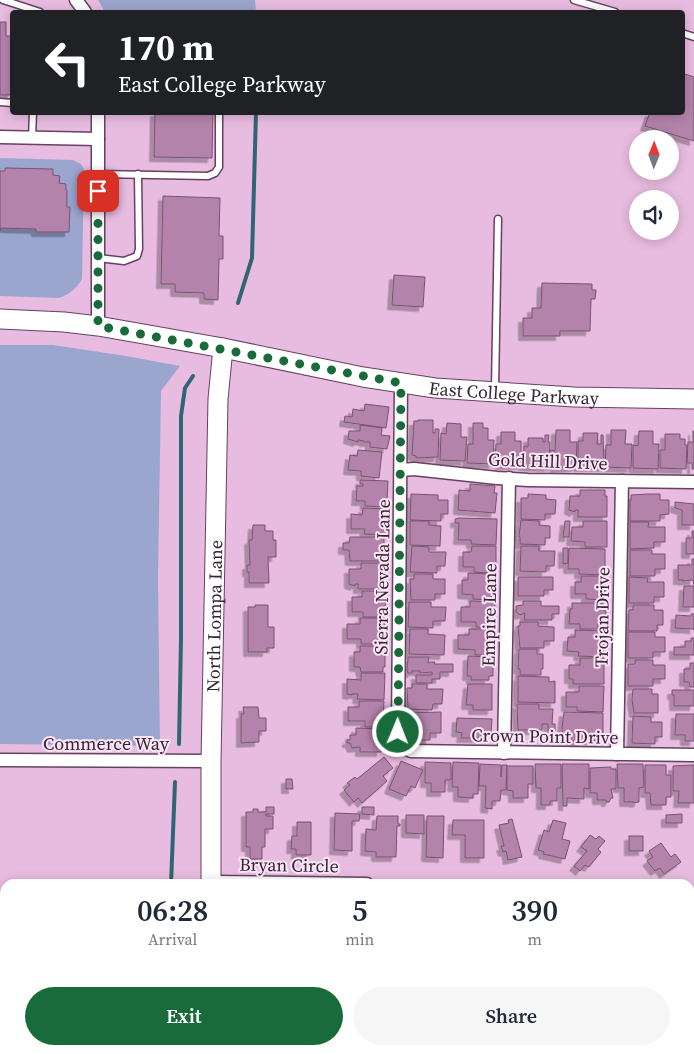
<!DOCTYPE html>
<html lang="en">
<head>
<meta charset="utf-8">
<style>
  body { margin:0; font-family:"Source Serif 4",serif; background:#f6f6f7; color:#1f2937; height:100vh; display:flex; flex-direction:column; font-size:19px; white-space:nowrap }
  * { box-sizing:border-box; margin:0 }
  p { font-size:16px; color:#747a83 }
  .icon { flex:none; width:28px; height:28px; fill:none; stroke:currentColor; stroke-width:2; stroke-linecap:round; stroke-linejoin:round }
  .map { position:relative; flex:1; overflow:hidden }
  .details { position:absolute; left:0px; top:879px; width:695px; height:176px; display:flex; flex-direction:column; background:#fff; border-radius:15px 15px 0 0; box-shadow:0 2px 12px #0003 }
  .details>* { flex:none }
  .hud { position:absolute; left:10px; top:10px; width:675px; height:105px; border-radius:5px; box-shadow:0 2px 12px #0003; background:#202124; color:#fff; overflow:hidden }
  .needle { width:32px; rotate:1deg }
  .fabs { position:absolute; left:629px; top:130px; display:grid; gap:10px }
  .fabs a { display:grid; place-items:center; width:50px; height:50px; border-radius:50%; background:#fff; box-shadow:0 2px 12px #0003; font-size:25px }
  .pin { position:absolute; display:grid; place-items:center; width:42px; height:42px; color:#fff; margin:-21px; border-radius:10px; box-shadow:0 2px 8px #0006 }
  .me { position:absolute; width:55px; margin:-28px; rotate:1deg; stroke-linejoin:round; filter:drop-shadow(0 0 4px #0008) }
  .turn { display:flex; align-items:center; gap:18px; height:105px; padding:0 25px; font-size:22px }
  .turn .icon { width:65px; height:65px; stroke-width:2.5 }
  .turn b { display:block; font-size:35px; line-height:42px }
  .eta { display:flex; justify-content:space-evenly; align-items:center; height:85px; text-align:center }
  .eta b { font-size:30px; font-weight:600; line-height:35px }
  .cta { display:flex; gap:10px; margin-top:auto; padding:10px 25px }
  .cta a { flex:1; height:58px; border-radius:30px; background:#1a6b3c; color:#fff; font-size:20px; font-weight:600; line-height:58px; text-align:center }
  .cta a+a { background:#f6f6f7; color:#1f2937 }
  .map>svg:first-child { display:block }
  .green { fill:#9ba6cf }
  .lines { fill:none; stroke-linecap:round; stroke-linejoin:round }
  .stream { stroke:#2f6574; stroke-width:4 }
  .building { fill:#b483ab; stroke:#785271; filter:url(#shadow) }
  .lane-casing { stroke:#664160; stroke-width:9 }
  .street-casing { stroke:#664160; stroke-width:15 }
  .secondary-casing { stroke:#664160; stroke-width:21 }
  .lane { stroke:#fff; stroke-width:6 }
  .street { stroke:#fff; stroke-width:12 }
  .secondary { stroke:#fff; stroke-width:19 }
  .route { stroke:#1a6b3c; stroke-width:9; stroke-dasharray:0 16.2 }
  .labels { text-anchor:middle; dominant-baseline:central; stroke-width:4; stroke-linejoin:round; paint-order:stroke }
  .street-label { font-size:18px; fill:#352532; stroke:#fce5f7 }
</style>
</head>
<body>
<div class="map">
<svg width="694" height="1054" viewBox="0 0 694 1054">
  <defs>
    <filter id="shadow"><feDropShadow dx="-4.5" dy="4.5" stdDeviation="0" flood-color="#0004"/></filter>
  </defs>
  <rect width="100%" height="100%" fill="#e8bce0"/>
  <!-- green -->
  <g class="green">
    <path d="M 98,0 L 255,0 L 256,12 L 105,12 Z"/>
    <path d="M 0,158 L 73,160 L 81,164 L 84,169 L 82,279 C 76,289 70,294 59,298 L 0,296 Z"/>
    <path d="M 0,345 L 53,345 L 126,356 L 180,366 L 161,391 L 158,579 L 160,746 L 0,744 Z"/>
  </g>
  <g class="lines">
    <!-- stream -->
    <g class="stream">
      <path d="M 238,303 L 252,258 L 256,112"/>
      <path d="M 179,744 L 181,639 L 181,416 L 185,388 L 193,376"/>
      <path d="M 171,884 L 175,782"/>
    </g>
  </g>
  <!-- building -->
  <g class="building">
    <path d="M 0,22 L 6,22 L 6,36 L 12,36 L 12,95 L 0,95 Z"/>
    <path d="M 682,73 L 694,77 L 694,141 L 645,126 L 650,112 L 682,112 Z"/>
    <path d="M 155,112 L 213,112 L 212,158 L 154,157 Z"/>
    <path d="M 5,168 L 53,169 L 53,175 L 60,176 L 59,183 L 66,184 L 66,190 L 67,190 L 67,207 L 70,207 L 69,232 L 36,232 L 36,229 L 1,228 L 0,231 L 0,171 L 5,171 Z"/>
    <path d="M 163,196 L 220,198 L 219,236 L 223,236 L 223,259 L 219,259 L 218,300 L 204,299 L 204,293 L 175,292 L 175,284 L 161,284 Z"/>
    <path d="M 394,275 L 425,277 L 423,307 L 392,305 Z"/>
    <path d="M 542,283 L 592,284 L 592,290 L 596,290 L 595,299 L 591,299 L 590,331 L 560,331 L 560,336 L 523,336 L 523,318 L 532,318 L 532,308 L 541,308 Z"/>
    <path d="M 365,404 L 389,407 L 386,428 L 344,422 L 345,416 L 352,417 L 353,409 L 364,411 Z"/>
    <path d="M 418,420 L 433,420 L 433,433 L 435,433 L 435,429 L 439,429 L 438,457 L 416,458 L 416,456 L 412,455 L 414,421 L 418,421 Z"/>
    <path d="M 447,423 L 461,424 L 461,437 L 467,437 L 465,461 L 440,460 L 441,433 L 446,434 Z"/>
    <path d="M 473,423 L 483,423 L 483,428 L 488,428 L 488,440 L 494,440 L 493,464 L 467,463 L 468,444 L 473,444 Z"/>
    <path d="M 360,425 L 382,428 L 381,435 L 390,436 L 387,449 L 370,447 L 370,442 L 364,442 L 364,441 L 358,440 L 358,442 L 348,439 L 349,431 L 360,431 Z"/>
    <path d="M 556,430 L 570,430 L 570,442 L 577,442 L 576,467 L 555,468 L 555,466 L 550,466 L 550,450 L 555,451 Z"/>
    <path d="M 611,430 L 626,430 L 625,444 L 632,444 L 631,468 L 605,467 L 606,445 L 611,445 Z"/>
    <path d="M 639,431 L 653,431 L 653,444 L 659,444 L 658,469 L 633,468 L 633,445 L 638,446 Z"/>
    <path d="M 693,431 L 694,431 L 694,469 L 692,469 L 692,463 L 687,463 L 688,442 L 693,442 Z"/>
    <path d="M 501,432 L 515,432 L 515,441 L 521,441 L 521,465 L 500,465 L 500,463 L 495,463 L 496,444 L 501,444 Z"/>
    <path d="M 583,433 L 598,433 L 597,444 L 601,444 L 601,435 L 603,435 L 604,467 L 578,467 L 578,441 L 583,441 Z"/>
    <path d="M 665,434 L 680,434 L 680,439 L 685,439 L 685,445 L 687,445 L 686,469 L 660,468 L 660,450 L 665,450 Z"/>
    <path d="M 545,435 L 549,435 L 548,442 L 550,442 L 549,467 L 523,466 L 524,446 L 528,447 L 528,438 L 543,438 L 543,442 L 545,442 Z"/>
    <path d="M 358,450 L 382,452 L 379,478 L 361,476 L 361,471 L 348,470 L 350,455 L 357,456 Z"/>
    <path d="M 360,480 L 388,481 L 387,502 L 383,502 L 383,507 L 365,506 L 365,501 L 356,501 L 357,486 L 363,486 L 363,484 L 360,484 Z"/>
    <path d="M 470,484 L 495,486 L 494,493 L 497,493 L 495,513 L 458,510 L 459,490 L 470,491 Z"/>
    <path d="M 580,490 L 605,490 L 605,496 L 607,496 L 607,517 L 578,517 L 578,510 L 575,510 L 575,512 L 569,510 L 570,496 L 580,496 Z"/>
    <path d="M 411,494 L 438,495 L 438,500 L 448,500 L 448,514 L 441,514 L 441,521 L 410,520 Z"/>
    <path d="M 528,494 L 546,495 L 546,499 L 556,500 L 555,514 L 545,514 L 545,520 L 521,519 L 521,498 L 528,498 Z"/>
    <path d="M 648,494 L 660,494 L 660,500 L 669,500 L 669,514 L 660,515 L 660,521 L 630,521 L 630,500 L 631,500 L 631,495 Z"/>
    <path d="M 675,502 L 694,504 L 694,525 L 682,525 L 682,510 L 675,508 Z"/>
    <path d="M 363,508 L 387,509 L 387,535 L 364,534 L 365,529 L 351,529 L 351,514 L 362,515 Z"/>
    <path d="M 459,518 L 497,519 L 496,545 L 471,544 L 471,540 L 458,540 L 459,523 L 455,523 L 455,519 Z"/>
    <path d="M 521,520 L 539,521 L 539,525 L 550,526 L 550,538 L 545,538 L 545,545 L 520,544 L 520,537 L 519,536 Z"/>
    <path d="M 410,521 L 429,521 L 429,525 L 441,526 L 440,546 L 410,545 Z"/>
    <path d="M 565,521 L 570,521 L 569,537 L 563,537 Z"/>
    <path d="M 583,521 L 607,521 L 607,547 L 585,547 L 585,542 L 571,541 L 572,527 L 583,527 Z"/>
    <path d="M 630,522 L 649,522 L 648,527 L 665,527 L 665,542 L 654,542 L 654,548 L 630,549 Z"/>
    <path d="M 253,525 L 265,525 L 265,531 L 273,531 L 273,540 L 276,540 L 276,557 L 268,557 L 269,583 L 249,583 L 249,572 L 247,572 L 247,565 L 250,565 L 249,540 L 252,540 Z"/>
    <path d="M 692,531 L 694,531 L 694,554 L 686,554 L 686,538 L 692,538 Z"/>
    <path d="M 350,537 L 384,537 L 384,561 L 350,561 L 349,550 L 343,550 L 343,543 L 349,543 Z"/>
    <path d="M 412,546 L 429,547 L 429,552 L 446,552 L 445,566 L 437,566 L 437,573 L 410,572 Z"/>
    <path d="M 472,546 L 496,546 L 496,568 L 489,568 L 489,573 L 474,572 L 474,567 L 463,567 L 463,552 L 471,552 Z"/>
    <path d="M 521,546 L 539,546 L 539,551 L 555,551 L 554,566 L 546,566 L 546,572 L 520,571 Z"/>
    <path d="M 563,548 L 568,548 L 568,563 L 563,564 Z"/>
    <path d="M 569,548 L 605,549 L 605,575 L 579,574 L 579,569 L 568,569 Z"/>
    <path d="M 630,550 L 652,550 L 652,554 L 665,554 L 665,569 L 655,569 L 655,576 L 630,576 Z"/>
    <path d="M 692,559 L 694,559 L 694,585 L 693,580 L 683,581 L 683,580 L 678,580 L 678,565 L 692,565 Z"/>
    <path d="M 361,563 L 385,563 L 386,585 L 383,585 L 383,589 L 358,589 L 358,584 L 355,584 L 355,586 L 349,584 L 349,569 L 361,569 Z"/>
    <path d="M 468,573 L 492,574 L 492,581 L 493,581 L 491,600 L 473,599 L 473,595 L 462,594 L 462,580 L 468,580 Z"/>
    <path d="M 414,574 L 433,574 L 433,579 L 445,579 L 445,594 L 435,594 L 435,600 L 411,600 L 410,579 L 414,579 Z"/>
    <path d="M 581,576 L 605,576 L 605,600 L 586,599 L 586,594 L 575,594 L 575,582 L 581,582 Z"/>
    <path d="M 518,577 L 553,577 L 553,590 L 544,590 L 544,596 L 518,596 Z"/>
    <path d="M 629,577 L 648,578 L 647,582 L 664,582 L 664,597 L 654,597 L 654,603 L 629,603 Z"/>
    <path d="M 684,586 L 694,586 L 694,607 L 683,607 Z"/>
    <path d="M 362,591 L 383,591 L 383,598 L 386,598 L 385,612 L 381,612 L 381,617 L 363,617 L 363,612 L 352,612 L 352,597 L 362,597 Z"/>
    <path d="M 470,601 L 495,602 L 494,628 L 476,627 L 476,622 L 461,622 L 461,607 L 470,607 Z"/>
    <path d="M 523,601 L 541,601 L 541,606 L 559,606 L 559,614 L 552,614 L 552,620 L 524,620 L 525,613 L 520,615 L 516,612 L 516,606 L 523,605 Z"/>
    <path d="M 409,602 L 431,602 L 431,607 L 446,607 L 445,621 L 433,621 L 433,628 L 408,627 Z"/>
    <path d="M 572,603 L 603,603 L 603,610 L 606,610 L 606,624 L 598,624 L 598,629 L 580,629 L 580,624 L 569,624 L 570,609 L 572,609 Z"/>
    <path d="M 255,605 L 268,605 L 268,627 L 274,627 L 274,648 L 267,648 L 267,652 L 248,652 L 248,607 L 255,607 Z"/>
    <path d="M 633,605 L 654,605 L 654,610 L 663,610 L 663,625 L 657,625 L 657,631 L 628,631 L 629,610 L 633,610 Z"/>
    <path d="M 691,614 L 694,614 L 694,630 L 693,629 L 675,628 L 676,615 L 691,616 Z"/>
    <path d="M 360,618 L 385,618 L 385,640 L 380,639 L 380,644 L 361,644 L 361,639 L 347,639 L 347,624 L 360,624 Z"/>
    <path d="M 520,622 L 538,622 L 538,626 L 554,627 L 554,641 L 544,641 L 544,648 L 520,648 L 518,626 L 520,626 Z"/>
    <path d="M 410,629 L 428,629 L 428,634 L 445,635 L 444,655 L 409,654 Z"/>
    <path d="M 469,629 L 493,629 L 493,655 L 475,655 L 475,650 L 458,649 L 458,635 L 469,635 Z"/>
    <path d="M 575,630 L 605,631 L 603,657 L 578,656 L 579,652 L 567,651 L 568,637 L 575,637 Z"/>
    <path d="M 628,632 L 655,632 L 655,637 L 665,637 L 665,652 L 653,652 L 653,658 L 628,658 Z"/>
    <path d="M 691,638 L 694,638 L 694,655 L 674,655 L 674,647 L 685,647 L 685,641 L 691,641 Z"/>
    <path d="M 360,646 L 385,646 L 385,667 L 383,667 L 383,672 L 361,672 L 360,667 L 354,667 L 354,652 L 360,652 Z"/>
    <path d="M 519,649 L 537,649 L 537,654 L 543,654 L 543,669 L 541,669 L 541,675 L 520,675 L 520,669 L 518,669 Z"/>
    <path d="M 468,656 L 493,657 L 493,676 L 489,676 L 489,680 L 471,680 L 471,676 L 467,676 Z"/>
    <path d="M 408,657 L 429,657 L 428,663 L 430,662 L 435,662 L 434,664 L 453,664 L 453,672 L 440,672 L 440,679 L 432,679 L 432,683 L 416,683 L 416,675 L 432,675 L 432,672 L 420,673 L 420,671 L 412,671 L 412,673 L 408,673 L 407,671 Z"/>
    <path d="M 580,658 L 604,658 L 604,684 L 573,684 L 573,679 L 569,679 L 569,665 L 580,665 Z"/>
    <path d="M 635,660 L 653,660 L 653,665 L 665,665 L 665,679 L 653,679 L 653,686 L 628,686 L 628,664 L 635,664 Z"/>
    <path d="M 690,663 L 694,663 L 694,687 L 690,687 L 689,682 L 684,682 L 684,669 L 690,669 Z"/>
    <path d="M 361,673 L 385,673 L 384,700 L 357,699 L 358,694 L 352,694 L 352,695 L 347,694 L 347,679 L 361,680 Z"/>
    <path d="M 518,676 L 549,677 L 549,682 L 555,681 L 555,703 L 518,702 Z"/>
    <path d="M 412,684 L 427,684 L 427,689 L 443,689 L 442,704 L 433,704 L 432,710 L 408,709 L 407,688 L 412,688 Z"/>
    <path d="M 468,684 L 492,684 L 492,710 L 473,710 L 473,705 L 466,705 Z"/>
    <path d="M 579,686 L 604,686 L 603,712 L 577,711 L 577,707 L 566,707 L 566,692 L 579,692 Z"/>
    <path d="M 633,689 L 652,689 L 652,694 L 658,694 L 658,713 L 634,713 L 632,700 Z"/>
    <path d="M 672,690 L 694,690 L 694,706 L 674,706 L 674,695 L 672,695 Z"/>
    <path d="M 359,701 L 384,701 L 383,727 L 365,727 L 365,721 L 348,721 L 348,707 L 359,707 Z"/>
    <path d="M 517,704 L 539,704 L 539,709 L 553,709 L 552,724 L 555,724 L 555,731 L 548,731 L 548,724 L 542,724 L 542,730 L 518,730 Z"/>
    <path d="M 243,707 L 258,707 L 259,718 L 266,718 L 266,731 L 259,731 L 259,742 L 241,743 L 241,714 L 244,714 Z"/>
    <path d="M 441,712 L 441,733 L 430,733 L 430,740 L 409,740 L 409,733 L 406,733 L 406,713 Z"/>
    <path d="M 564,712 L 603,713 L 603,741 L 584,740 L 581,743 L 575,743 L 575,741 L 563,740 L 562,728 Z"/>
    <path d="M 676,714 L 694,714 L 694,741 L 685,741 L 685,735 L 675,735 Z"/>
    <path d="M 633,716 L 651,717 L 651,722 L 662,722 L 662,737 L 655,737 L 655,744 L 632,743 Z"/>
    <path d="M 457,718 L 492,719 L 491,733 L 481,733 L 481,738 L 461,738 L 462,733 L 456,732 Z"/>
    <path d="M 356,728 L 381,729 L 381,752 L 360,752 L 360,747 L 352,748 L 350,743 L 347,743 L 347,740 L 350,740 L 350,735 L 356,735 Z"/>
    <path d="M 384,757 L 393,768 L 383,776 L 387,781 L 362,803 L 358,798 L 354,802 L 344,790 L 350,785 L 347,783 L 355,777 L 357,779 Z"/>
    <path d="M 401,761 L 423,770 L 415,788 L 411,786 L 406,796 L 389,789 Z"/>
    <path d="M 425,762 L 451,763 L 451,780 L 445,780 L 445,792 L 431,792 L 431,783 L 425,783 Z"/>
    <path d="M 453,762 L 479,763 L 478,794 L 473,794 L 473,798 L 458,797 L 458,787 L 452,787 Z"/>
    <path d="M 480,764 L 501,765 L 501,777 L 502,765 L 507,765 L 506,790 L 501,790 L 500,801 L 492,801 L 492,809 L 485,808 L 486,786 L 479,786 Z"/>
    <path d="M 535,764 L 561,764 L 561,788 L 557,788 L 557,801 L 550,801 L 550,805 L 541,805 L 541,788 L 536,788 Z"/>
    <path d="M 562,764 L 589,764 L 589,789 L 584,788 L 584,799 L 567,798 L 567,806 L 563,806 Z"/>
    <path d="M 617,764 L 643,764 L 644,787 L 639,788 L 639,802 L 634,803 L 634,802 L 624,802 L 624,788 L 618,788 Z"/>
    <path d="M 645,765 L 666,765 L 666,775 L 671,775 L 671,797 L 666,797 L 666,805 L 651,805 L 650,793 L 645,793 Z"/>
    <path d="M 694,765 L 694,803 L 678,803 L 679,791 L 673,791 L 673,766 Z"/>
    <path d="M 507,766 L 533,766 L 533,784 L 528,784 L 528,798 L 513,798 L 513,791 L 507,790 Z"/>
    <path d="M 611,767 L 611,769 L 616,769 L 616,789 L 611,789 L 613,798 L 611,798 L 609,802 L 606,802 L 606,800 L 597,800 L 597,793 L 590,793 L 590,768 Z"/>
    <path d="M 286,779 L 292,779 L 293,789 L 286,789 Z"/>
    <path d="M 266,807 L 274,807 L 274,814 L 266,814 L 266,816 L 273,816 L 273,829 L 265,829 L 265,847 L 262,847 L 262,859 L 250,859 L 250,847 L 246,847 L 246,812 L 253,812 L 253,809 L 258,809 L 258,812 L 266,812 Z"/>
    <path d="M 362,807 L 374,807 L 374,815 L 362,814 Z"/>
    <path d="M 335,813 L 360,814 L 359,821 L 352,821 L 352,851 L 334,850 Z"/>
    <path d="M 682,814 L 682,823 L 666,823 L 666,815 Z"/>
    <path d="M 406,815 L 424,815 L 424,834 L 406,833 Z"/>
    <path d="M 377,816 L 398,816 L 398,824 L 400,824 L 400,826 L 397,826 L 396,857 L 376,857 L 376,852 L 365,851 L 366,829 L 376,830 Z"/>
    <path d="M 427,816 L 444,816 L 443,858 L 426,857 Z"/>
    <path d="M 512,819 L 522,857 L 508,860 L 506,851 L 503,852 L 501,846 L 504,846 L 499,825 L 509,823 L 508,820 Z"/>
    <path d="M 453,820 L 484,820 L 484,858 L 465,858 L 465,835 L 452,835 Z"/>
    <path d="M 553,820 L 566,823 L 562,839 L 570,841 L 565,859 L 543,854 L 544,852 L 538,850 L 544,830 L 549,832 Z"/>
    <path d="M 297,822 L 311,822 L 311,855 L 296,855 L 296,849 L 291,849 L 292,836 L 297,836 Z"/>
    <path d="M 590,835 L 596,839 L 599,836 L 605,841 L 598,849 L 601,852 L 589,867 L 585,865 L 580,871 L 574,866 L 587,851 L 581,847 Z"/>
    <rect x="629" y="836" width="14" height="15"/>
    <path d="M 661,843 L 671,857 L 675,854 L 681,862 L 664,874 L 660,868 L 655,871 L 647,861 L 653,857 L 649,851 Z"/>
  </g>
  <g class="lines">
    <defs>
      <g id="lane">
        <path d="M 3,0 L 40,12"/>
        <path d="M 574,0 L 615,12"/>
        <path d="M 682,33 L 694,37"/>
        <path d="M 0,102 L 12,103"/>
        <path d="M 32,138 L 33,112"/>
        <path d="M 98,174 L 208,176 L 215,173 L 219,167 L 219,112"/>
        <path d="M 98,258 L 124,261 L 137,256 L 139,249 L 138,174"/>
        <path d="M 495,389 L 498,219"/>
      </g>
      <g id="street">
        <path d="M 76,0 L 85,12"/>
        <path d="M 0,137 L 98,139"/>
        <path d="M 98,326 L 98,112"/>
        <path d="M 401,383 L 398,732 C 399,742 402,747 411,751 L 694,755"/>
        <path d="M 401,470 L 414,469 L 497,478 L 528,480 L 694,482"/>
        <path d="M 504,753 L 509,478"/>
        <path d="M 617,754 L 622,481"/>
        <path d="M 0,760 L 211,761"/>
        <path d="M 211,882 L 367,884"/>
      </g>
      <g id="secondary">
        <path id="s1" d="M 0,319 L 64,322 L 98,326 L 223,348 L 363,377 L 435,388 L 574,397 L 694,399"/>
        <path id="s2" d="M 211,884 L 211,761 L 218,399 L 223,348"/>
        <path d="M 209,1054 L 209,1050"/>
      </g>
    </defs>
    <!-- lane casing -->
    <use href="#lane" class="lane-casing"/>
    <!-- street casing -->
    <use href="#street" class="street-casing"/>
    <!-- secondary casing -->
    <use href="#secondary" class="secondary-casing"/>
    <!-- lane -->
    <use href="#lane" class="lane"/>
    <!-- street -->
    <use href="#street" class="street"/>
    <!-- secondary -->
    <use href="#secondary" class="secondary"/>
  </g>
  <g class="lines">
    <!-- route -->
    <path class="route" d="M 98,191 L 98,326 L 401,383 L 398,732"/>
  </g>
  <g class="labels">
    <!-- street labels -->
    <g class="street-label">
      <text stroke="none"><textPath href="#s1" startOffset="520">East College Parkway</textPath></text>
      <text transform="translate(548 461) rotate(2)">Gold Hill Drive</text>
      <text transform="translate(382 577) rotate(-89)">Sierra Nevada Lane</text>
      <text transform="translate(489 615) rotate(-89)">Empire Lane</text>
      <text stroke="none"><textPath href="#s2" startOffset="268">North Lompa Lane</textPath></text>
      <text transform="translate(602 617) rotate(-89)">Trojan Drive</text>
      <text transform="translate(545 736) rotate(1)">Crown Point Drive</text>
      <text x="106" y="743">Commerce Way</text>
      <text transform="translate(289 865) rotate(1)">Bryan Circle</text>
    </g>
  </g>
</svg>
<div class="fabs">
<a><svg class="needle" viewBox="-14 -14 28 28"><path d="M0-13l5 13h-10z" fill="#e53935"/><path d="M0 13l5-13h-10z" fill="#747a83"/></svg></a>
<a><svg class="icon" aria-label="sound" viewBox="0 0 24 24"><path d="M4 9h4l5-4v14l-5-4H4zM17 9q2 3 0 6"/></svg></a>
</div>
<div class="pin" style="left:98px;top:191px;background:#d93025"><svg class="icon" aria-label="arrive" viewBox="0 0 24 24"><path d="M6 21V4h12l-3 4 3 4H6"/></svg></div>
<svg class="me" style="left:398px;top:732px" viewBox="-20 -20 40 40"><circle r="17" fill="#1a6b3c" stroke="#fff" stroke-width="3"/><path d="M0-11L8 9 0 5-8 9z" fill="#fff"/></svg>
<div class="hud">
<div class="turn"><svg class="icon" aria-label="left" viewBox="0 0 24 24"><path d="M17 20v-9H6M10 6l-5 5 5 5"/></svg><div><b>170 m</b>East College Parkway</div></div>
</div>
<section class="details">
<div class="eta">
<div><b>06:28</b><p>Arrival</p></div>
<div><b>5</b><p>min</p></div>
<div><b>390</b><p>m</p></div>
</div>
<div class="cta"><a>Exit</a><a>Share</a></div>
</section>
</div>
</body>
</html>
